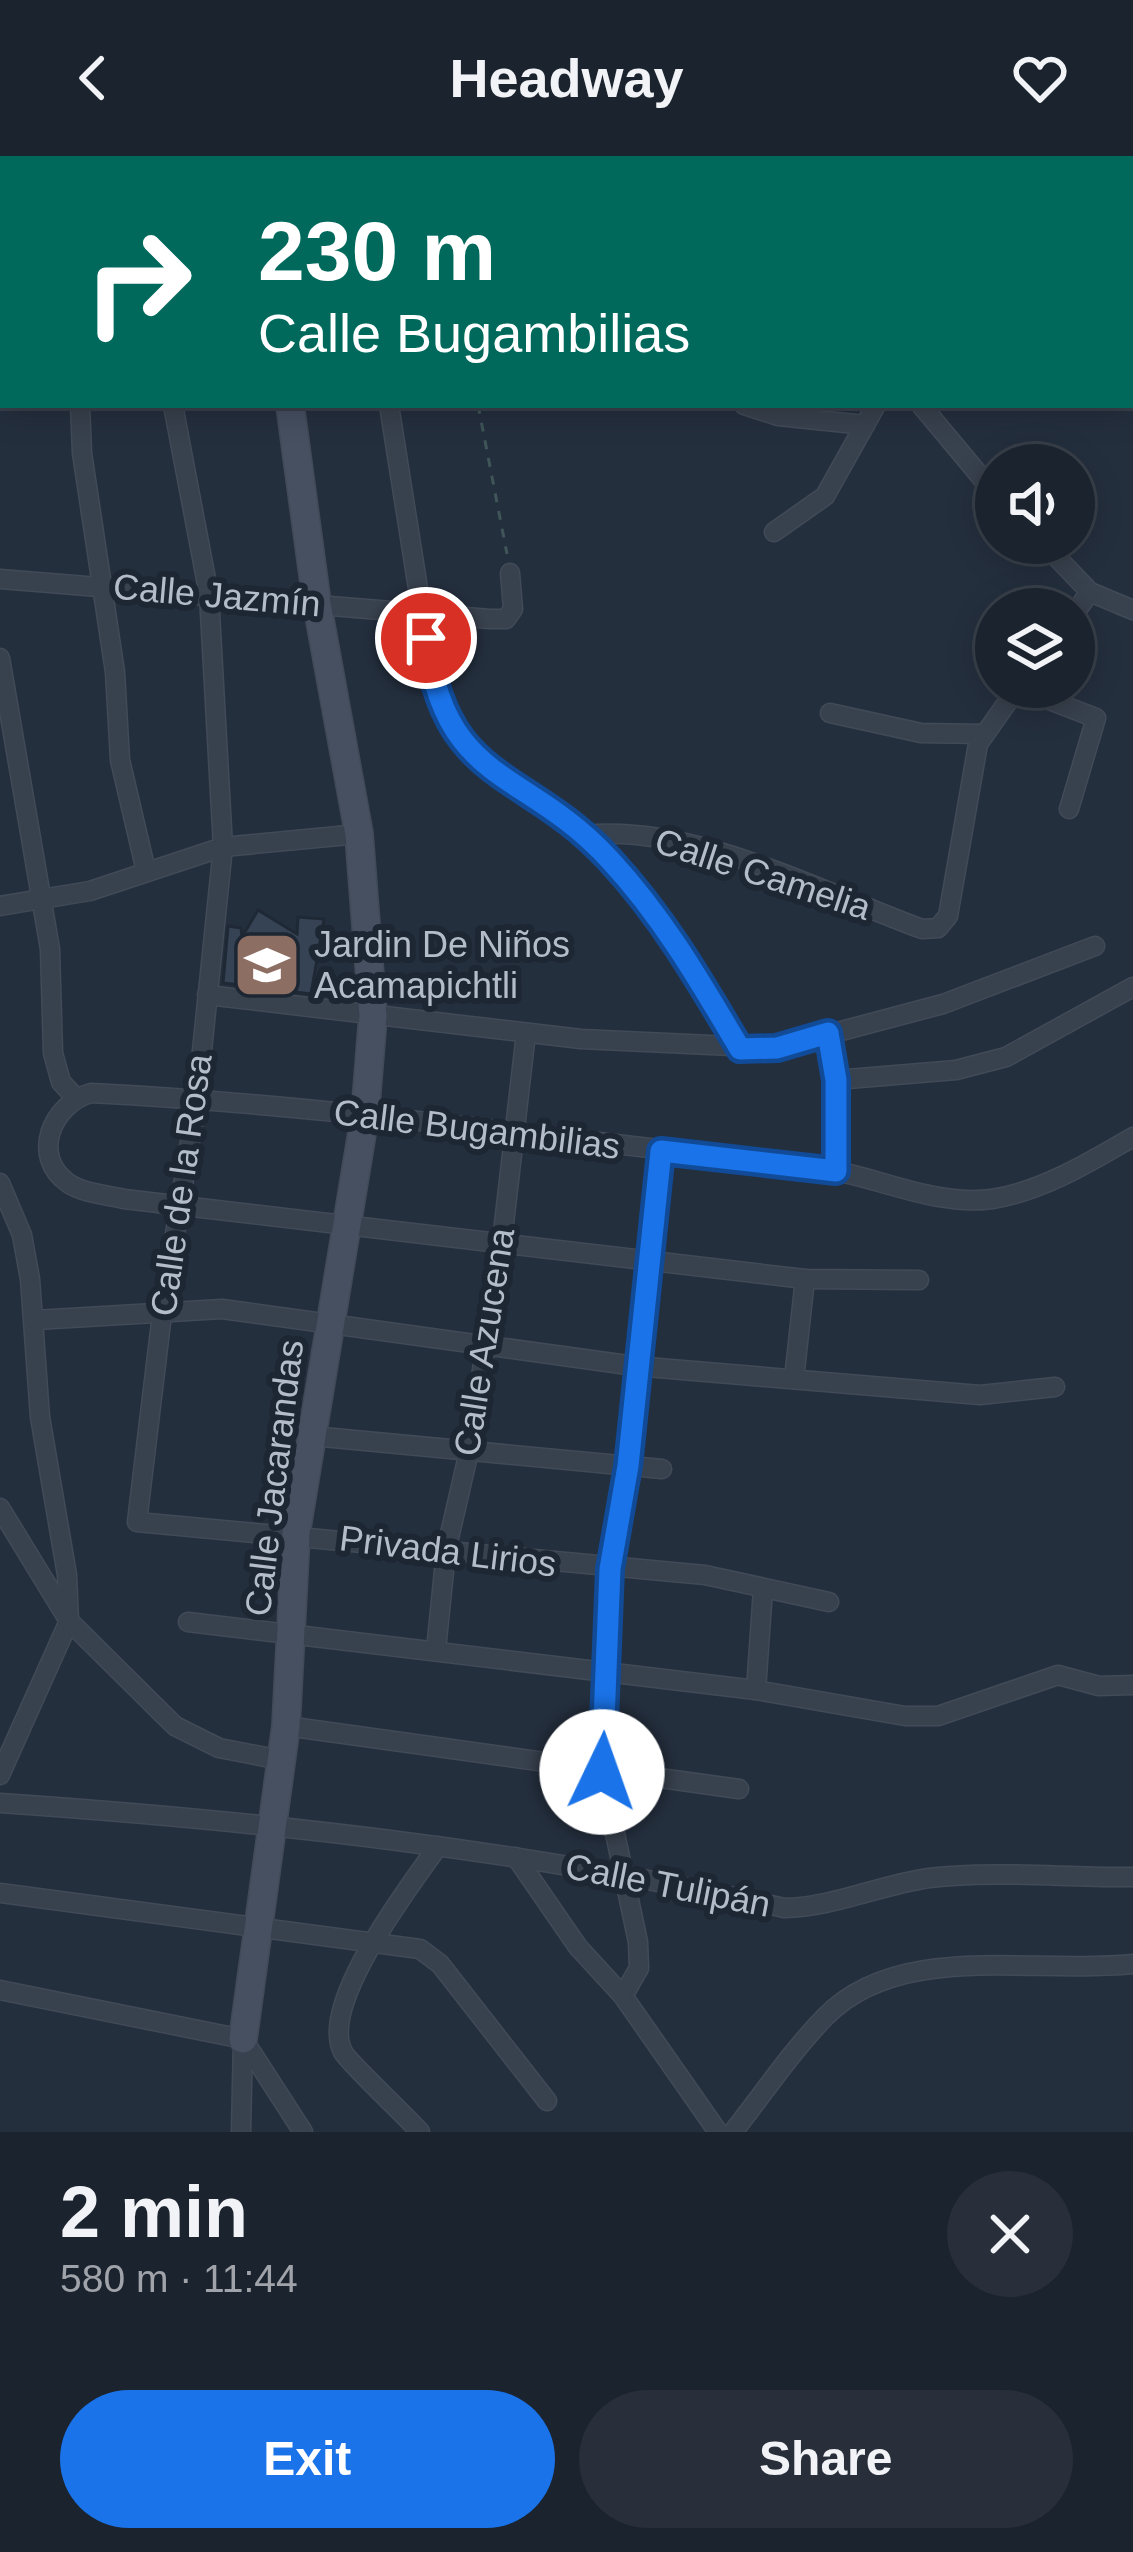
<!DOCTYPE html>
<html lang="en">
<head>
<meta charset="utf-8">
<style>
  body { margin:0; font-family:Arial,sans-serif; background:#282f3a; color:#f1f3f6; height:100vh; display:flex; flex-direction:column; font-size:45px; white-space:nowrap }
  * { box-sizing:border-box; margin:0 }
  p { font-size:39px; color:#a0a4aa }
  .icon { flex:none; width:66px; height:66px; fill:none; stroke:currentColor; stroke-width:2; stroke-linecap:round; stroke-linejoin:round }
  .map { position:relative; height:1976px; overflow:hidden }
  .details { display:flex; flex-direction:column; background:#1b232e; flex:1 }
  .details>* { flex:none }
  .hud { position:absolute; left:0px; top:0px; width:1134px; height:252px; box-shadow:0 6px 30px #0003,0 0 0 3px #39404a; background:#00695c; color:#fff; overflow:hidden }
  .controls { position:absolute; left:975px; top:288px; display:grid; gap:24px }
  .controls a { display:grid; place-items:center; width:120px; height:120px; border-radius:50%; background:#1b232e; box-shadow:0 6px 30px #0003,0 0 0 3px #39404a; font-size:60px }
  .pin { position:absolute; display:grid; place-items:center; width:102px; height:102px; color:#fff; margin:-51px; border:6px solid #fff; border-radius:50%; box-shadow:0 3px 12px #0007 }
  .me { position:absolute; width:132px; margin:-66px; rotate:3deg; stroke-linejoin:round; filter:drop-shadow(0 0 9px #0008) }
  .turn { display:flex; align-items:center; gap:42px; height:252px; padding:0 60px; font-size:54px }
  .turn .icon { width:156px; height:156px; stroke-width:2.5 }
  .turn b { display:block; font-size:84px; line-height:102px }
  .round { display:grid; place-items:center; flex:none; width:126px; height:126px; border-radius:63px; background:#282f3a }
  .head { display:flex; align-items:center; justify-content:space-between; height:204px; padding:0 60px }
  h1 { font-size:72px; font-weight:800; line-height:90px }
  .action { display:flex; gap:24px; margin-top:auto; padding:24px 60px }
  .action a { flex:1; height:138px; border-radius:72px; background:#1a73e8; color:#fff; font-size:48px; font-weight:800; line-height:138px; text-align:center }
  .action a+a { background:#282f3a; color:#f1f3f6 }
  header { display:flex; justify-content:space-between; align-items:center; height:156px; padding:0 60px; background:#1b232e; font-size:54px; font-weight:800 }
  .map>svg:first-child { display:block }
  .building { fill:#364354; stroke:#1f2835; stroke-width:3 }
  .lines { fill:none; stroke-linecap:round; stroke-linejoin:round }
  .street-casing { stroke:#414a57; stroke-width:21 }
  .secondary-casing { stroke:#414a57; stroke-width:30 }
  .path { stroke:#3f5557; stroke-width:3; stroke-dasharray:9 9; stroke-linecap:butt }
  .street { stroke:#38414e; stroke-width:18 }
  .secondary { stroke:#465061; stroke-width:27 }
  .route-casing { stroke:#114b97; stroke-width:30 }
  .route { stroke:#1a73e8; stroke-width:21 }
  .labels { text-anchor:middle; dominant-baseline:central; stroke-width:12; stroke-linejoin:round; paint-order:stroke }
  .street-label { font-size:36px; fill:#b4bcc9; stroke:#1d2633 }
  .poi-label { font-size:36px; fill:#b4bcc9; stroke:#1d2633; text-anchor:start }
</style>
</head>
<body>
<header><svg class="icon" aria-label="back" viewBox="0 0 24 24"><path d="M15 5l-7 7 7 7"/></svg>Headway<svg class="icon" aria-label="heart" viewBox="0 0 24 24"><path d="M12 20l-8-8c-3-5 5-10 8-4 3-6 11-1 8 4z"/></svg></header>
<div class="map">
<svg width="1133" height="1976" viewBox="0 0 1133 1976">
  <rect width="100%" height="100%" fill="#242f3e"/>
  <!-- building -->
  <path class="building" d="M 258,754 L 297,778 L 298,761 L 324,763 L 311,838 L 223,827 L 228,770 L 241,772 L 242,781 Z"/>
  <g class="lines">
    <defs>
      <g id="street">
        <path d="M 138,0 L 139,3"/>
        <path d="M 345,0 L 345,3"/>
        <path d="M 610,0 L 622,3"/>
        <path d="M 860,0 L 861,3"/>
        <path d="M 1131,33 L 1133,33"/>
        <path d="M 0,181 L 3,182"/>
        <path d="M 1131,227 L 1133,226"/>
        <path d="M 80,249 L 82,297 L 115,516 L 120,604 L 146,715"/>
        <path d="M 173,249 L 209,439 L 223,691 L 197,943 L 162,1158 L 137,1366 L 705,1419 L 829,1446"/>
        <path d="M 389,249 L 435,540 C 472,615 532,630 589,682 C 653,741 697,819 740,893"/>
        <path d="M 744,249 L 778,260 L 865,269"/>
        <path d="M 921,249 L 996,339"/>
        <path d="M 774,376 L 825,340 L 876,249"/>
        <path d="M 1043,387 L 1090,436 L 1133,454"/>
        <path d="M 0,423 L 490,463 L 506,463 L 513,453 L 510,417"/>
        <path d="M 1074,458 L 1090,436"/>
        <path d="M 0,502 L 50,793 L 53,897 L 61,926 L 76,942"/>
        <path d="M 1018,532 L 1096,562 L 1069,653"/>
        <path d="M 830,557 L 921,577 L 984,578"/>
        <path d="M 586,679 C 694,668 821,736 922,773 L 938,772 L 948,760 L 978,588 L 1018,531"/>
        <path d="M 0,750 L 90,735 L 223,691 L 359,678"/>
        <path d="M 207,839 L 581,883 L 777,892 L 943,848 L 1095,790"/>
        <path d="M 828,877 L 836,924 L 836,1015"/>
        <path d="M 836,924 L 956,914 L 1006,901 L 1133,831"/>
        <path d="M 661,995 L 628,1310 L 610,1413 L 609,1515 L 602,1583 L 602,1616 L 638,1786 L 639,1812 L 623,1840 L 718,1976"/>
        <path d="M 0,1027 L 22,1079 L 30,1123 L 40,1261 L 67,1419 L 69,1465 L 0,1619"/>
        <path d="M 919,1124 L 805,1123 L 124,1043 C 107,1039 82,1037 68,1027 C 30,1000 52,948 91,937 C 333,949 573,985 814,1011 C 872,1018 933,1051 992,1043 C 1043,1035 1090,1006 1133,981"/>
        <path d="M 36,1164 L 222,1153 L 635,1210 L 980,1239 L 1055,1231"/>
        <path d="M 794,1223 L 805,1123"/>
        <path d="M 312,1280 L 662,1313"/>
        <path d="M 0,1352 L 69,1465 L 175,1570 L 219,1592 L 281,1604"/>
        <path d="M 188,1466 L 756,1534 L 905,1560 L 938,1560 L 1058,1519 L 1099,1530 L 1133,1529"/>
        <path d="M 436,1494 L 446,1395 L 470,1291 L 502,1085 L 526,877"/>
        <path d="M 756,1534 L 763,1433"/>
        <path d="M 286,1570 L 739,1633"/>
        <path d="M 0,1647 C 263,1665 527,1694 784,1752 C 834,1751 880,1729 929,1722 C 998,1714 1065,1722 1133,1721"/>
        <path d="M 516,1701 L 578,1791 L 623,1840"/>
        <path d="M 0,1737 L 420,1793 L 440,1808 L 547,1945"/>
        <path d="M 0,1834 L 243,1883 L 303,1976"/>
        <path d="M 241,1976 L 243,1883"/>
        <path d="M 420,1976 C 406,1960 348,1906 343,1896 C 318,1848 411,1729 438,1690"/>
        <path d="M 733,1976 C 763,1938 791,1896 825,1861 C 899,1784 1036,1819 1133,1808"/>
      </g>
      <g id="secondary">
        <path d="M 245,0 L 246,3"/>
        <path d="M 243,1883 L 286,1570 L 296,1377 L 365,959 L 373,860 L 359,678 L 317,448 L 290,249"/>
      </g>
    </defs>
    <!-- street casing -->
    <use href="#street" class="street-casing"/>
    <!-- secondary casing -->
    <use href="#secondary" class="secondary-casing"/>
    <!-- path -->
    <path class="path" d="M 478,249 L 507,398"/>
    <!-- street -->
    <use href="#street" class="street"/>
    <!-- secondary -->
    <use href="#secondary" class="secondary"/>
  </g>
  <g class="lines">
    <defs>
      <path id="route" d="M 426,482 C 445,631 525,611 610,704 C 663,761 701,827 740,893 L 777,892 L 828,877 L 836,924 L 836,1015 L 661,995 L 628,1310 L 610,1413 L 602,1616"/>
    </defs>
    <!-- route casing -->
    <use href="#route" class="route-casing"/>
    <!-- route -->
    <use href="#route" class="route"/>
  </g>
  <!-- icons -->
  <defs>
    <symbol id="school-square" viewBox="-11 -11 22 22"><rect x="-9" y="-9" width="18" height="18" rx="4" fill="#8d6e63" stroke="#1d2633"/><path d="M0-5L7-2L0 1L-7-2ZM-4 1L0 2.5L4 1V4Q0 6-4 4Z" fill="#fff"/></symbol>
  </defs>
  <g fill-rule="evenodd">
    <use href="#school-square" x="229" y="771" width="76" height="76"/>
  </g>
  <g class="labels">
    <!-- street labels -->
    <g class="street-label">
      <text transform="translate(217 439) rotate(5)">Calle Jazmín</text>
      <text transform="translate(763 718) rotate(18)">Calle Camelia</text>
      <text transform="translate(477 973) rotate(7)">Calle Bugambilias</text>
      <text transform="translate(181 1029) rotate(-82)">Calle de la Rosa</text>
      <text transform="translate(484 1186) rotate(-81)">Calle Azucena</text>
      <text transform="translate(274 1322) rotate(-83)">Calle Jacarandas</text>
      <text transform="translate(448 1395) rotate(7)">Privada Lirios</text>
      <text transform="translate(668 1729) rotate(11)">Calle Tulipán</text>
    </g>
    <!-- poi labels -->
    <g class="poi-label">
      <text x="314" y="788">Jardin De Niños<tspan x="314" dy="41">Acamapichtli</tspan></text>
    </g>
  </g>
</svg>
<div class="controls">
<a><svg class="icon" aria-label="sound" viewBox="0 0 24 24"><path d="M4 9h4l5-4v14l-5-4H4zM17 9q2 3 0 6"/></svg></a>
<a><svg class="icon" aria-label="layers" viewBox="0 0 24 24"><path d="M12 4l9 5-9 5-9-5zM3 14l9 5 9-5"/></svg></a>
</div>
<div class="pin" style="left:426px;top:482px;background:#d93025"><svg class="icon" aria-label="arrive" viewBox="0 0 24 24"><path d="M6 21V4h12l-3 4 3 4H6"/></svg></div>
<svg class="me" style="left:602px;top:1616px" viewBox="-20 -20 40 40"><circle r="19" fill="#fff"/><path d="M0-13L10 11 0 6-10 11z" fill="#1a73e8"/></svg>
<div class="hud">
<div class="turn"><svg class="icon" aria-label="right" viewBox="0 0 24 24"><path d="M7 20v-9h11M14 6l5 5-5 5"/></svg><div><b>230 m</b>Calle Bugambilias</div></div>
</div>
</div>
<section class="details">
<div class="head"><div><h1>2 min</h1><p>580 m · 11:44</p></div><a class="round"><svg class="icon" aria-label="close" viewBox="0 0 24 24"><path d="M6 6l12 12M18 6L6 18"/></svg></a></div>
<div class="action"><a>Exit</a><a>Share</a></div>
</section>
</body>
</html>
